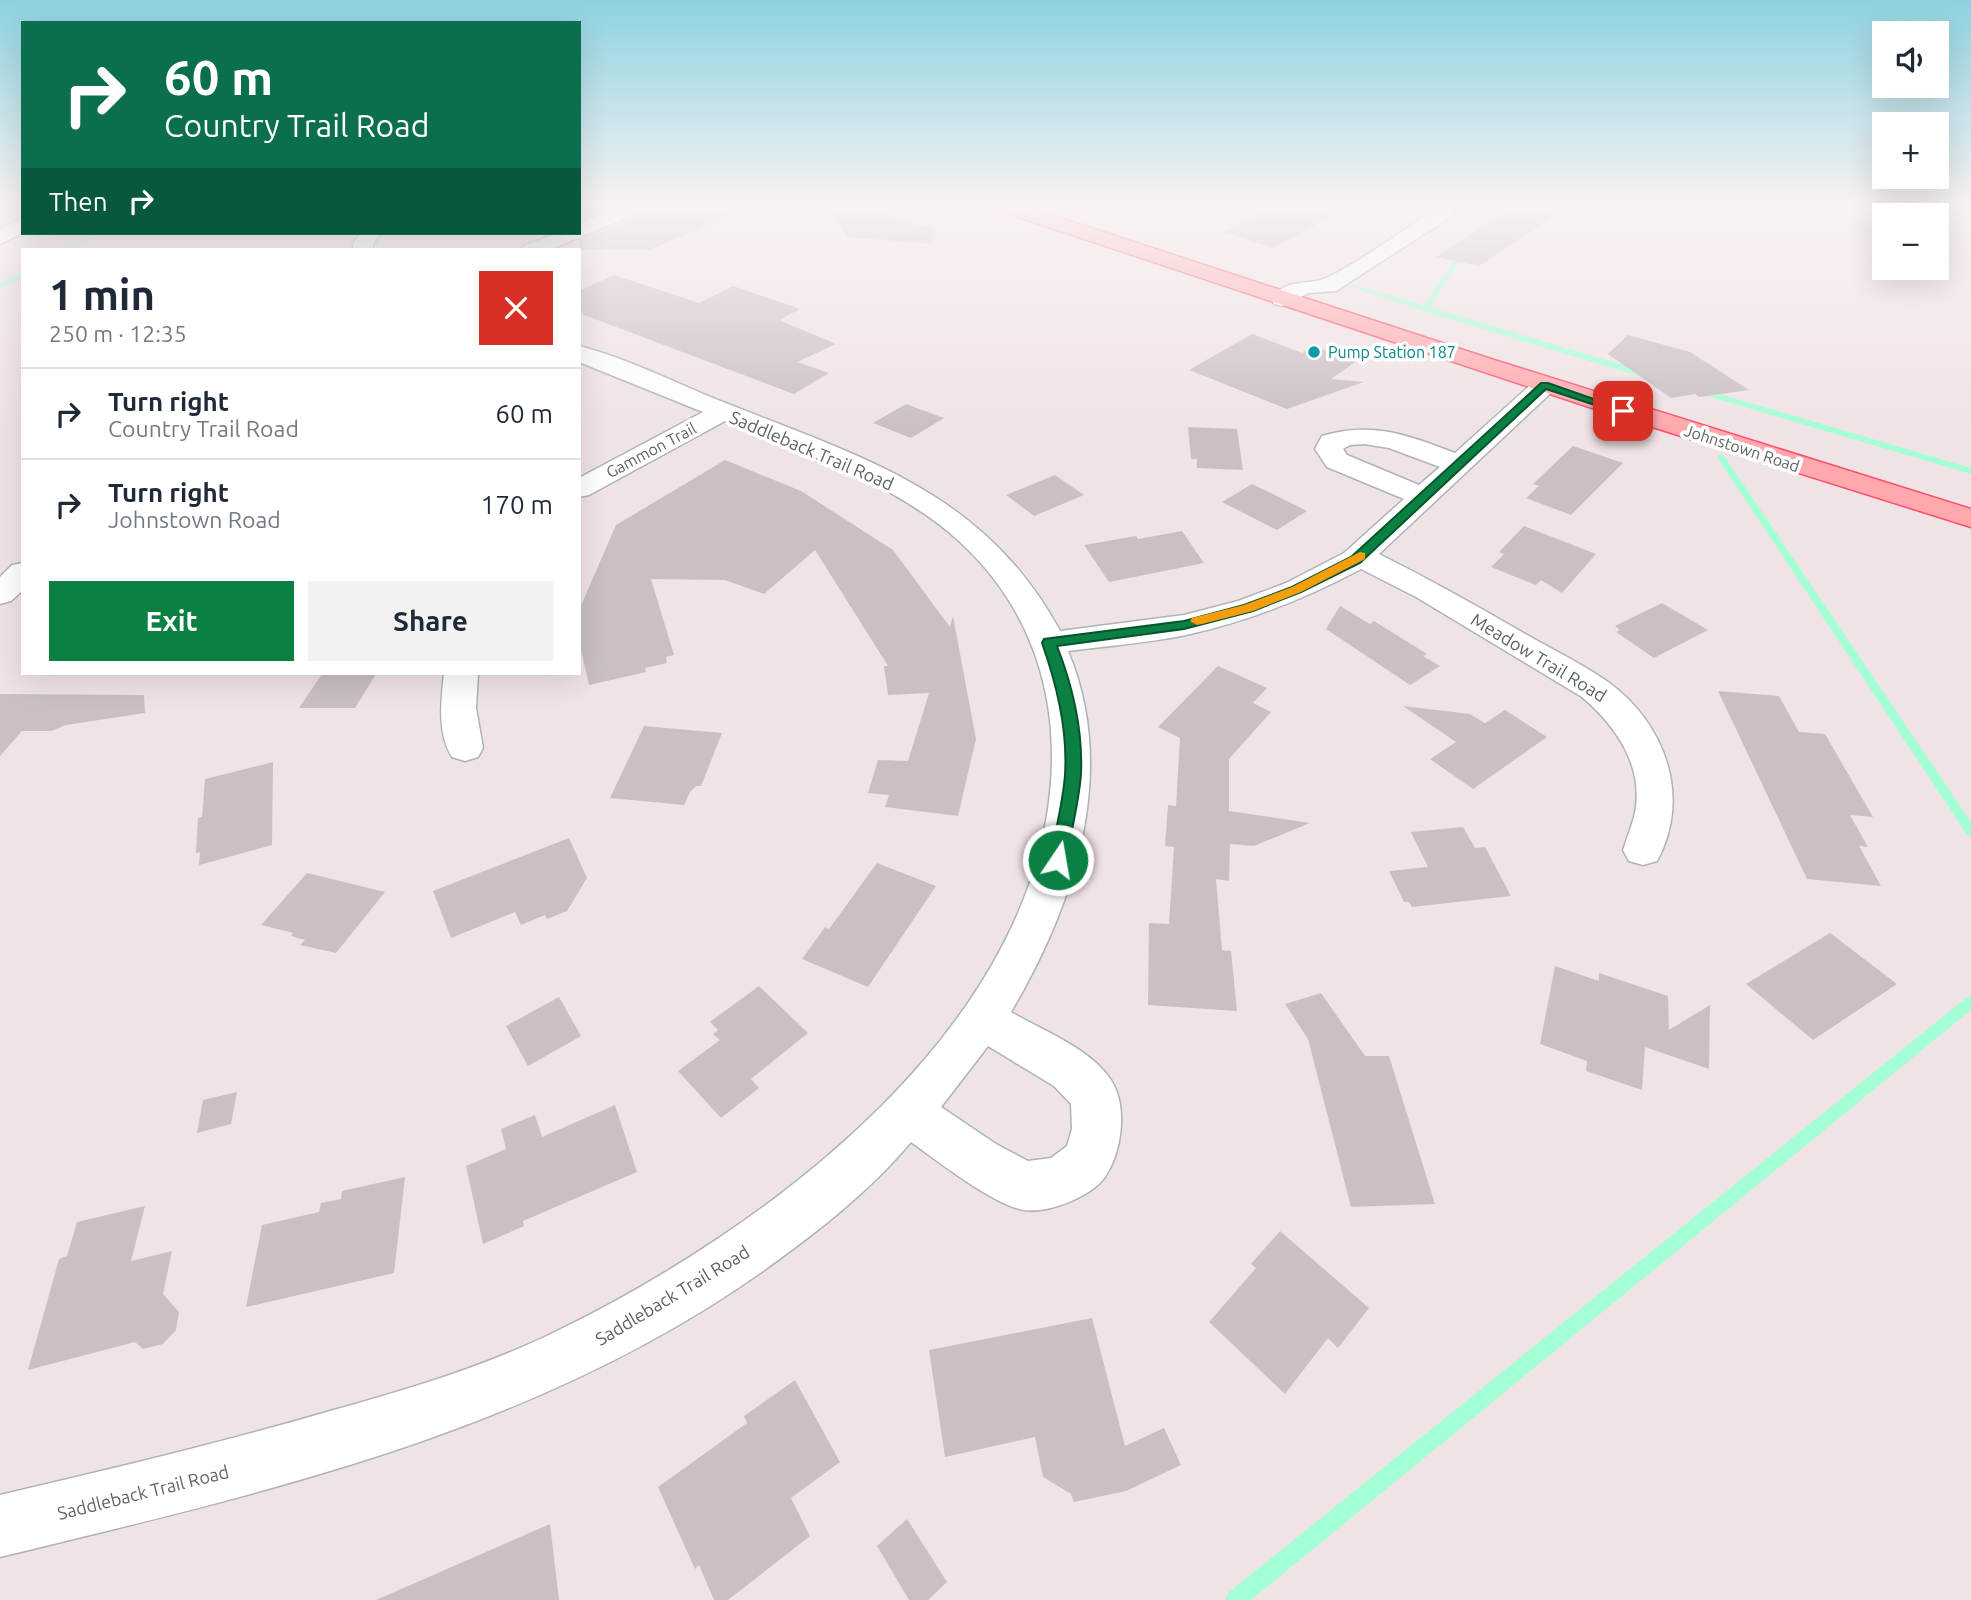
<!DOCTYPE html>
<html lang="en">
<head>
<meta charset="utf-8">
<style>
  body { margin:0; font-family:Ubuntu,sans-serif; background:#f2f2f3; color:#1f2937; height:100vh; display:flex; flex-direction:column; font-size:26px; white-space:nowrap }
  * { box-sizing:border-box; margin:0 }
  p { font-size:23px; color:#747a83 }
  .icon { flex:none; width:38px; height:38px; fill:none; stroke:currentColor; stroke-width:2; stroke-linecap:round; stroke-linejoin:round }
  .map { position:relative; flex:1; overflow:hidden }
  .side { position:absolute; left:21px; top:248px; width:560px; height:427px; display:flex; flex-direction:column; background:#fff; border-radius:0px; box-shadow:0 7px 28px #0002 }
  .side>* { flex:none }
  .top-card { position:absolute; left:21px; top:21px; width:560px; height:214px; border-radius:0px; box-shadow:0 7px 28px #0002; background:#0b6e4f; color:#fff; overflow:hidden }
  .controls { position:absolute; left:1872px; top:21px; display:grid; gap:14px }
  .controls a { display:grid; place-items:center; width:77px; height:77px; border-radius:0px; background:#fff; box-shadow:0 7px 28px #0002; font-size:35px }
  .pin { position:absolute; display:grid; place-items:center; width:60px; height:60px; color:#fff; margin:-30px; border-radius:14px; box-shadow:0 4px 10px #0006 }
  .me { position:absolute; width:77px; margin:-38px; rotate:12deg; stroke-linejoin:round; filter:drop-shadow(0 0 5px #0008) }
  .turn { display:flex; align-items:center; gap:24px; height:147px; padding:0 28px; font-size:32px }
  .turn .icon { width:91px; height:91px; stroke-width:2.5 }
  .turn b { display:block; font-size:49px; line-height:60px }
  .then { display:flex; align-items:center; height:66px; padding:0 28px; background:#0003; gap:14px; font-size:26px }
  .round { display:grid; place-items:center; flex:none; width:74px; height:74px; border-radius:0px; background:#f2f2f3 }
  .summary { display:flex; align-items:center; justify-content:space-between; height:119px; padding:0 28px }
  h1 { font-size:42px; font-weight:700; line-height:52px }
  .cta { display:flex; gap:14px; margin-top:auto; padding:14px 28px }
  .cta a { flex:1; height:80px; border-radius:0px; background:#0b8043; color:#fff; font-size:28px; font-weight:700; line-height:80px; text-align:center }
  .cta a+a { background:#f2f2f3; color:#1f2937 }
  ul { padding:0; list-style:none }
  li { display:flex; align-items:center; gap:21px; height:91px; padding:0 28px; border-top:2px solid #e0e1e3 }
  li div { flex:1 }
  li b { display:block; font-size:26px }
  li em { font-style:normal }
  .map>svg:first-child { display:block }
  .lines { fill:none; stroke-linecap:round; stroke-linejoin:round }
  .stream { fill:#a4ffd5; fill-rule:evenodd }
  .building { fill:#cac0c3 }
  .minor-casing { stroke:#acb5b3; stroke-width:3 }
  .major-casing { stroke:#fe4d6c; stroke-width:3 }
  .minor { fill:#fff; fill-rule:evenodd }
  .major { fill:#ffa9ad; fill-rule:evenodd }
  .route { fill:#0b8043; stroke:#07532c; stroke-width:2 }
  .slow { fill:#f59e0b }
  .culture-dot { fill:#0f9aa8; stroke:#fff; stroke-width:2.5 }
  .labels { text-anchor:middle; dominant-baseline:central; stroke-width:7; stroke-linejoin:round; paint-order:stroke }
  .far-culture-label { font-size:16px; fill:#0d838f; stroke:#fff; text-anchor:start }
  .far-street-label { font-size:16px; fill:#5b6562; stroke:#fff }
  .street-label { font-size:18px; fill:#5b6562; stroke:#fff }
</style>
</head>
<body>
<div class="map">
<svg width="1971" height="1600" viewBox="0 0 1971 1600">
  <rect width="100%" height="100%" fill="#f0e3e5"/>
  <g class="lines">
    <!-- stream -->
    <g class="stream">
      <path d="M 1493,203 L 1499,203 L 1430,307 L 1649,373 L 1649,377 L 1643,377 L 1422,311 L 1349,286 L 1354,285 L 1424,305 Z"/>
      <path d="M 93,233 L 100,233 L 70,250 L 63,250 Z"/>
      <path d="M 23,272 L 23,277 L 0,288 L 0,283 Z"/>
      <path d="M 1697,389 L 1703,389 L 1971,468 L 1971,474 L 1697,393 Z"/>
      <path d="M 1721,454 L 1725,457 L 1971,822 L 1971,837 L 1967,835 L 1717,457 Z"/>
      <path d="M 1971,996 L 1971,1010 L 1251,1600 L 1225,1600 L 1228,1593 L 1966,998 Z"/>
    </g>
  </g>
  <!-- building -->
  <g class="building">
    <path d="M 579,203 L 621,203 L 579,221 Z"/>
    <path d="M 656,203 L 760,203 L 649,250 L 579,250 L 579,240 L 653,209 Z"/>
    <path d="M 1281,203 L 1356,203 L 1274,248 L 1223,232 Z"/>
    <path d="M 1518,203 L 1574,203 L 1479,266 L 1436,257 Z"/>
    <path d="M 855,206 L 935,229 L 932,244 L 848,237 L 832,216 Z"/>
    <path d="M 614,275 L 699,303 L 733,286 L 800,309 L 779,320 L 836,344 L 797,362 L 829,373 L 794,394 L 579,313 L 579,291 Z"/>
    <path d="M 1252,334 L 1302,353 L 1313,346 L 1357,361 L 1331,379 L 1364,382 L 1287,409 L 1189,370 Z"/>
    <path d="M 1628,335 L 1690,352 L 1749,390 L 1699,397 L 1695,394 L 1671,398 L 1608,354 Z"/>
    <path d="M 906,404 L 944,418 L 911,438 L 873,423 Z"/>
    <path d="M 1188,427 L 1237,429 L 1243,470 L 1197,468 L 1197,459 L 1191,459 Z"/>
    <path d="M 1573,446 L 1623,463 L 1571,515 L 1526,498 L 1539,486 L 1533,484 Z"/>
    <path d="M 725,460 L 801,491 L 893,550 L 950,627 L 953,616 L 976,739 L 958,816 L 885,807 L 889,795 L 868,793 L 878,760 L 908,761 L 929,693 L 888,695 L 884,666 L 888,666 L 815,550 L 764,594 L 725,580 L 651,579 L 674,655 L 666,657 L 667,663 L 645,668 L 646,672 L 589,685 L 579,642 L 579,610 L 616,525 Z"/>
    <path d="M 1055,475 L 1084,495 L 1034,516 L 1006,495 Z"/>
    <path d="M 1252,484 L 1307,511 L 1277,530 L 1222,502 Z"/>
    <path d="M 1524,526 L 1596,554 L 1562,593 L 1541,580 L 1536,585 L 1491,567 L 1504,554 L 1499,552 Z"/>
    <path d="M 1182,531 L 1204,563 L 1109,582 L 1084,545 L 1136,536 L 1138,539 Z"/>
    <path d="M 1662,603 L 1708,630 L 1654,658 L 1616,632 L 1620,630 L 1615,626 Z"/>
    <path d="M 1340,606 L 1370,624 L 1374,621 L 1427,654 L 1423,656 L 1440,666 L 1410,685 L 1326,629 Z"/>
    <path d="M 1218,666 L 1267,688 L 1253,703 L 1271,712 L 1229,759 L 1229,811 L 1310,823 L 1254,846 L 1230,844 L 1229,881 L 1216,879 L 1222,950 L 1231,951 L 1237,1011 L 1148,1005 L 1149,923 L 1169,924 L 1174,847 L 1165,846 L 1168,805 L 1176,806 L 1180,738 L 1158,727 Z"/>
    <path d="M 322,674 L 376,674 L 355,708 L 299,708 Z"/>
    <path d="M 1718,691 L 1779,696 L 1799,732 L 1825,734 L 1873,817 L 1850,815 L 1868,847 L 1859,846 L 1881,886 L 1807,879 Z"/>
    <path d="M 0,694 L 144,695 L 145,713 L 66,725 L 51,731 L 22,731 L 0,756 Z"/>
    <path d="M 1403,706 L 1470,714 L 1485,723 L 1505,710 L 1547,737 L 1473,789 L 1430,759 L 1456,742 Z"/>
    <path d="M 644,726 L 722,733 L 701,786 L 696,786 L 690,792 L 684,805 L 610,798 Z"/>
    <path d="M 273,762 L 272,845 L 199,865 L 200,852 L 196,853 L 198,818 L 202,817 L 205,779 Z"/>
    <path d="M 1463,827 L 1475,848 L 1485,847 L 1511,896 L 1412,907 L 1409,902 L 1404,902 L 1389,871 L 1428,867 L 1411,832 Z"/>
    <path d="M 569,838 L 587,878 L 567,911 L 547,919 L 545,915 L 521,925 L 515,912 L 451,938 L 433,891 Z"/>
    <path d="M 877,863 L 936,886 L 868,987 L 802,959 L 825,927 L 829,929 Z"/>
    <path d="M 307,873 L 385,892 L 336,953 L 300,945 L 305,940 L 291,936 L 293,933 L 261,925 Z"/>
    <path d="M 1830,933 L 1897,984 L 1813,1040 L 1746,984 Z"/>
    <path d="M 1555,966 L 1599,981 L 1599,973 L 1668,996 L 1669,1030 L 1710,1005 L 1709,1069 L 1645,1047 L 1642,1090 L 1586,1071 L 1587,1061 L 1540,1044 Z"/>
    <path d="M 759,986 L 808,1033 L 751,1079 L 759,1088 L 721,1118 L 678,1071 L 720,1040 L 713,1034 L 718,1030 L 710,1022 Z"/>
    <path d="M 1321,993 L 1365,1056 L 1389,1056 L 1435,1204 L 1351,1207 L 1308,1039 L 1285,1004 Z"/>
    <path d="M 559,997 L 581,1036 L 528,1066 L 506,1026 Z"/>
    <path d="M 237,1092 L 231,1124 L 197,1133 L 203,1100 Z"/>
    <path d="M 615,1105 L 637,1172 L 523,1221 L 524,1226 L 483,1244 L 466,1166 L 506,1149 L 501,1129 L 535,1115 L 542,1137 Z"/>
    <path d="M 405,1177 L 394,1273 L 246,1307 L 262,1225 L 319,1212 L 321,1203 L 341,1199 L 342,1191 Z"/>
    <path d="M 145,1206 L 131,1261 L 172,1251 L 163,1294 L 179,1312 L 176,1330 L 163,1344 L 143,1349 L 135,1342 L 28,1370 L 59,1259 L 67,1256 L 77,1222 Z"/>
    <path d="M 1280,1231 L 1369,1308 L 1338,1348 L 1328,1338 L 1285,1394 L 1209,1322 L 1256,1268 L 1251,1264 Z"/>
    <path d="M 1092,1318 L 1125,1446 L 1164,1428 L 1181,1465 L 1126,1491 L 1074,1502 L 1071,1494 L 1043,1477 L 1035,1437 L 945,1457 L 929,1350 Z"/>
    <path d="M 795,1380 L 840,1462 L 791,1498 L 810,1536 L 728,1600 L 714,1600 L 699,1565 L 695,1569 L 658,1487 L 747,1423 L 744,1416 Z"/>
    <path d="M 907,1519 L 947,1582 L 928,1600 L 909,1600 L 877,1546 Z"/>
    <path d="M 550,1524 L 559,1600 L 376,1600 Z"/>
  </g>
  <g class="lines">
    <defs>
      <g id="minor">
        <path d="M 628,203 L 654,203 L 652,207 L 549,250 L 521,250 L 524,246 L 558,233 L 579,233 L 579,224 Z"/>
        <path d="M 1437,203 L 1457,203 L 1449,218 L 1336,291 L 1309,293 L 1282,306 L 1274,304 L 1271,299 C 1286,277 1309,286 1326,278 C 1362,261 1399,232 1434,211 Z"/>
        <path d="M 23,218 L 23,233 L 0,244 L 0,229 Z"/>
        <path d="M 361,233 L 381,233 L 373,244 L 373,250 L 353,250 L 353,243 Z"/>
        <path d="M 579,346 C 624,357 678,384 723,402 C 861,457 984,491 1060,631 L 1184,615 L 1238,601 L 1286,583 L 1344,553 L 1404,499 L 1327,467 L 1315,449 L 1322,436 C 1372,421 1408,435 1455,453 L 1536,380 L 1545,377 L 1554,380 L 1558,385 L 1554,390 L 1379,554 C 1427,578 1474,604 1520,631 C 1549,648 1581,663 1608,682 C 1665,723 1692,797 1657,861 L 1643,865 L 1629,861 L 1623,850 C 1627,838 1632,825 1635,813 C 1644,766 1616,726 1582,697 L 1416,597 L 1361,569 C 1305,599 1248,621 1186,635 C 1147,643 1107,646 1068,651 C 1119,773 1074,905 1011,1012 C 1043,1031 1090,1048 1111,1080 C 1128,1106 1122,1152 1105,1177 C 1092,1196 1048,1214 1024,1210 C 995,1206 936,1160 911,1142 C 869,1192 816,1233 763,1271 C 535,1432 267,1492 0,1557 L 0,1495 C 111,1469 221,1443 330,1411 C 406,1390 483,1367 553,1333 C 768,1229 1047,1023 1052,761 C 1053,676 1023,600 960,542 C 896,483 805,454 725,421 L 589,495 L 579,497 L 579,478 L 703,412 L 579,362 ZM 1364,444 L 1389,448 L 1440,467 L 1419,485 L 1347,455 L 1343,449 L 1350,445 ZM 988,1046 L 1054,1086 L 1071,1104 L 1072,1129 L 1067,1146 L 1051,1158 L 1028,1161 L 996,1144 L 941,1107 Z"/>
        <path d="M 23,563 L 23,590 L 11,601 L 0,604 L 0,577 L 12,565 Z"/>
        <path d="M 444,674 L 478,674 L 476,708 L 483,748 L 478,757 L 465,761 L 452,757 C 437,733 441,701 444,674 Z"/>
      </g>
      <path id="major" d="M 986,203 L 1015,203 L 1491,359 L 1971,509 L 1971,527 L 1595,409 L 988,207 Z"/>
    </defs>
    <!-- minor casing -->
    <use href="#minor" class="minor-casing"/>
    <!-- major casing -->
    <use href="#major" class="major-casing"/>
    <!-- minor -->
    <use href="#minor" class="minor"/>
    <!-- major -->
    <use href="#major" class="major"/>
  </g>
  <!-- sky -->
  <linearGradient id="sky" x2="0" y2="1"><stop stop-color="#8dd2e0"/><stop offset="0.48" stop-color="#f8f2f3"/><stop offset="1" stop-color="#f8f2f3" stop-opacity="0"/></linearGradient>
  <rect width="1971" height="427" fill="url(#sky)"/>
  <!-- route -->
  <path class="route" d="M 1541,383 L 1548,383 L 1628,411 L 1619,413 L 1546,389 L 1360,563 L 1301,592 L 1253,611 L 1184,629 L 1057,646 C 1073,687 1083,729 1081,774 C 1079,802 1071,832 1066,860 L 1064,865 L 1052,865 L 1050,860 C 1055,832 1063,803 1065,775 C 1068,729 1057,685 1042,643 L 1044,639 L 1184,621 L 1244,605 L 1292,587 L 1351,557 Z"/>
  <!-- slow -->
  <path class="slow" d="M 1360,552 L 1365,553 L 1365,559 L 1301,592 L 1253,611 L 1202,624 L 1197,625 L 1190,621 L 1192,618 L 1244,605 L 1292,587 Z"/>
  <!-- markers -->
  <circle class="culture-dot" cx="1314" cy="352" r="7"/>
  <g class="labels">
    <!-- far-culture labels -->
    <g class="far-culture-label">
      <text x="1328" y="352">Pump Station 187</text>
    </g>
    <!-- far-street labels -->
    <g class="far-street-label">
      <text transform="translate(1742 448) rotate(18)">Johnstown Road</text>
      <text transform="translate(651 450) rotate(-28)">Gammon Trail</text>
    </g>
    <!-- street labels -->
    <g class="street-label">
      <text transform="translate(812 450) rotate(23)">Saddleback Trail Road</text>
      <text transform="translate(1539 657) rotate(31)">Meadow Trail Road</text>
      <text transform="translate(672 1295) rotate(-31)">Saddleback Trail Road</text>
      <text transform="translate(143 1492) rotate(-14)">Saddleback Trail Road</text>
    </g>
  </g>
</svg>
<div class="controls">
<a><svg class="icon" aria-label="sound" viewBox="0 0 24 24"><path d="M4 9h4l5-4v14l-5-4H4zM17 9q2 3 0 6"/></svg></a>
<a>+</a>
<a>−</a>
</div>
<div class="pin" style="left:1623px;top:411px;background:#d93025"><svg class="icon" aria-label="arrive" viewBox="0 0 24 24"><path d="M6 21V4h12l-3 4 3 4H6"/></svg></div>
<svg class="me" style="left:1058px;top:860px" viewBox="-20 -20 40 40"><circle r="17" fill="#0b8043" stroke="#fff" stroke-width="3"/><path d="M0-11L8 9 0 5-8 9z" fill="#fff"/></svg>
<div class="top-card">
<div class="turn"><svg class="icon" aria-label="right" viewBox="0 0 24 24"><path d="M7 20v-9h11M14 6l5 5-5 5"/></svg><div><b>60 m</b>Country Trail Road</div></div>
<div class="then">Then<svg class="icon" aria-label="right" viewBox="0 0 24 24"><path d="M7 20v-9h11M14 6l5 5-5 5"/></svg></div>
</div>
<section class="side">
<div class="summary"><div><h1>1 min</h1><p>250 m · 12:35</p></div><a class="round" style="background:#d93025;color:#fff"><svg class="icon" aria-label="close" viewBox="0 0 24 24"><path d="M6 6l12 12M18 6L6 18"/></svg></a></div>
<ul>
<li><svg class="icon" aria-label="right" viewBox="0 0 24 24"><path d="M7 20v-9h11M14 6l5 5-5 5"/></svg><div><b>Turn right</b><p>Country Trail Road</p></div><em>60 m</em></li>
<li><svg class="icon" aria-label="right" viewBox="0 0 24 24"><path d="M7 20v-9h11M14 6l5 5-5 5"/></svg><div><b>Turn right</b><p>Johnstown Road</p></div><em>170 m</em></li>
</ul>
<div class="cta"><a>Exit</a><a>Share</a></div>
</section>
</div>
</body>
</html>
